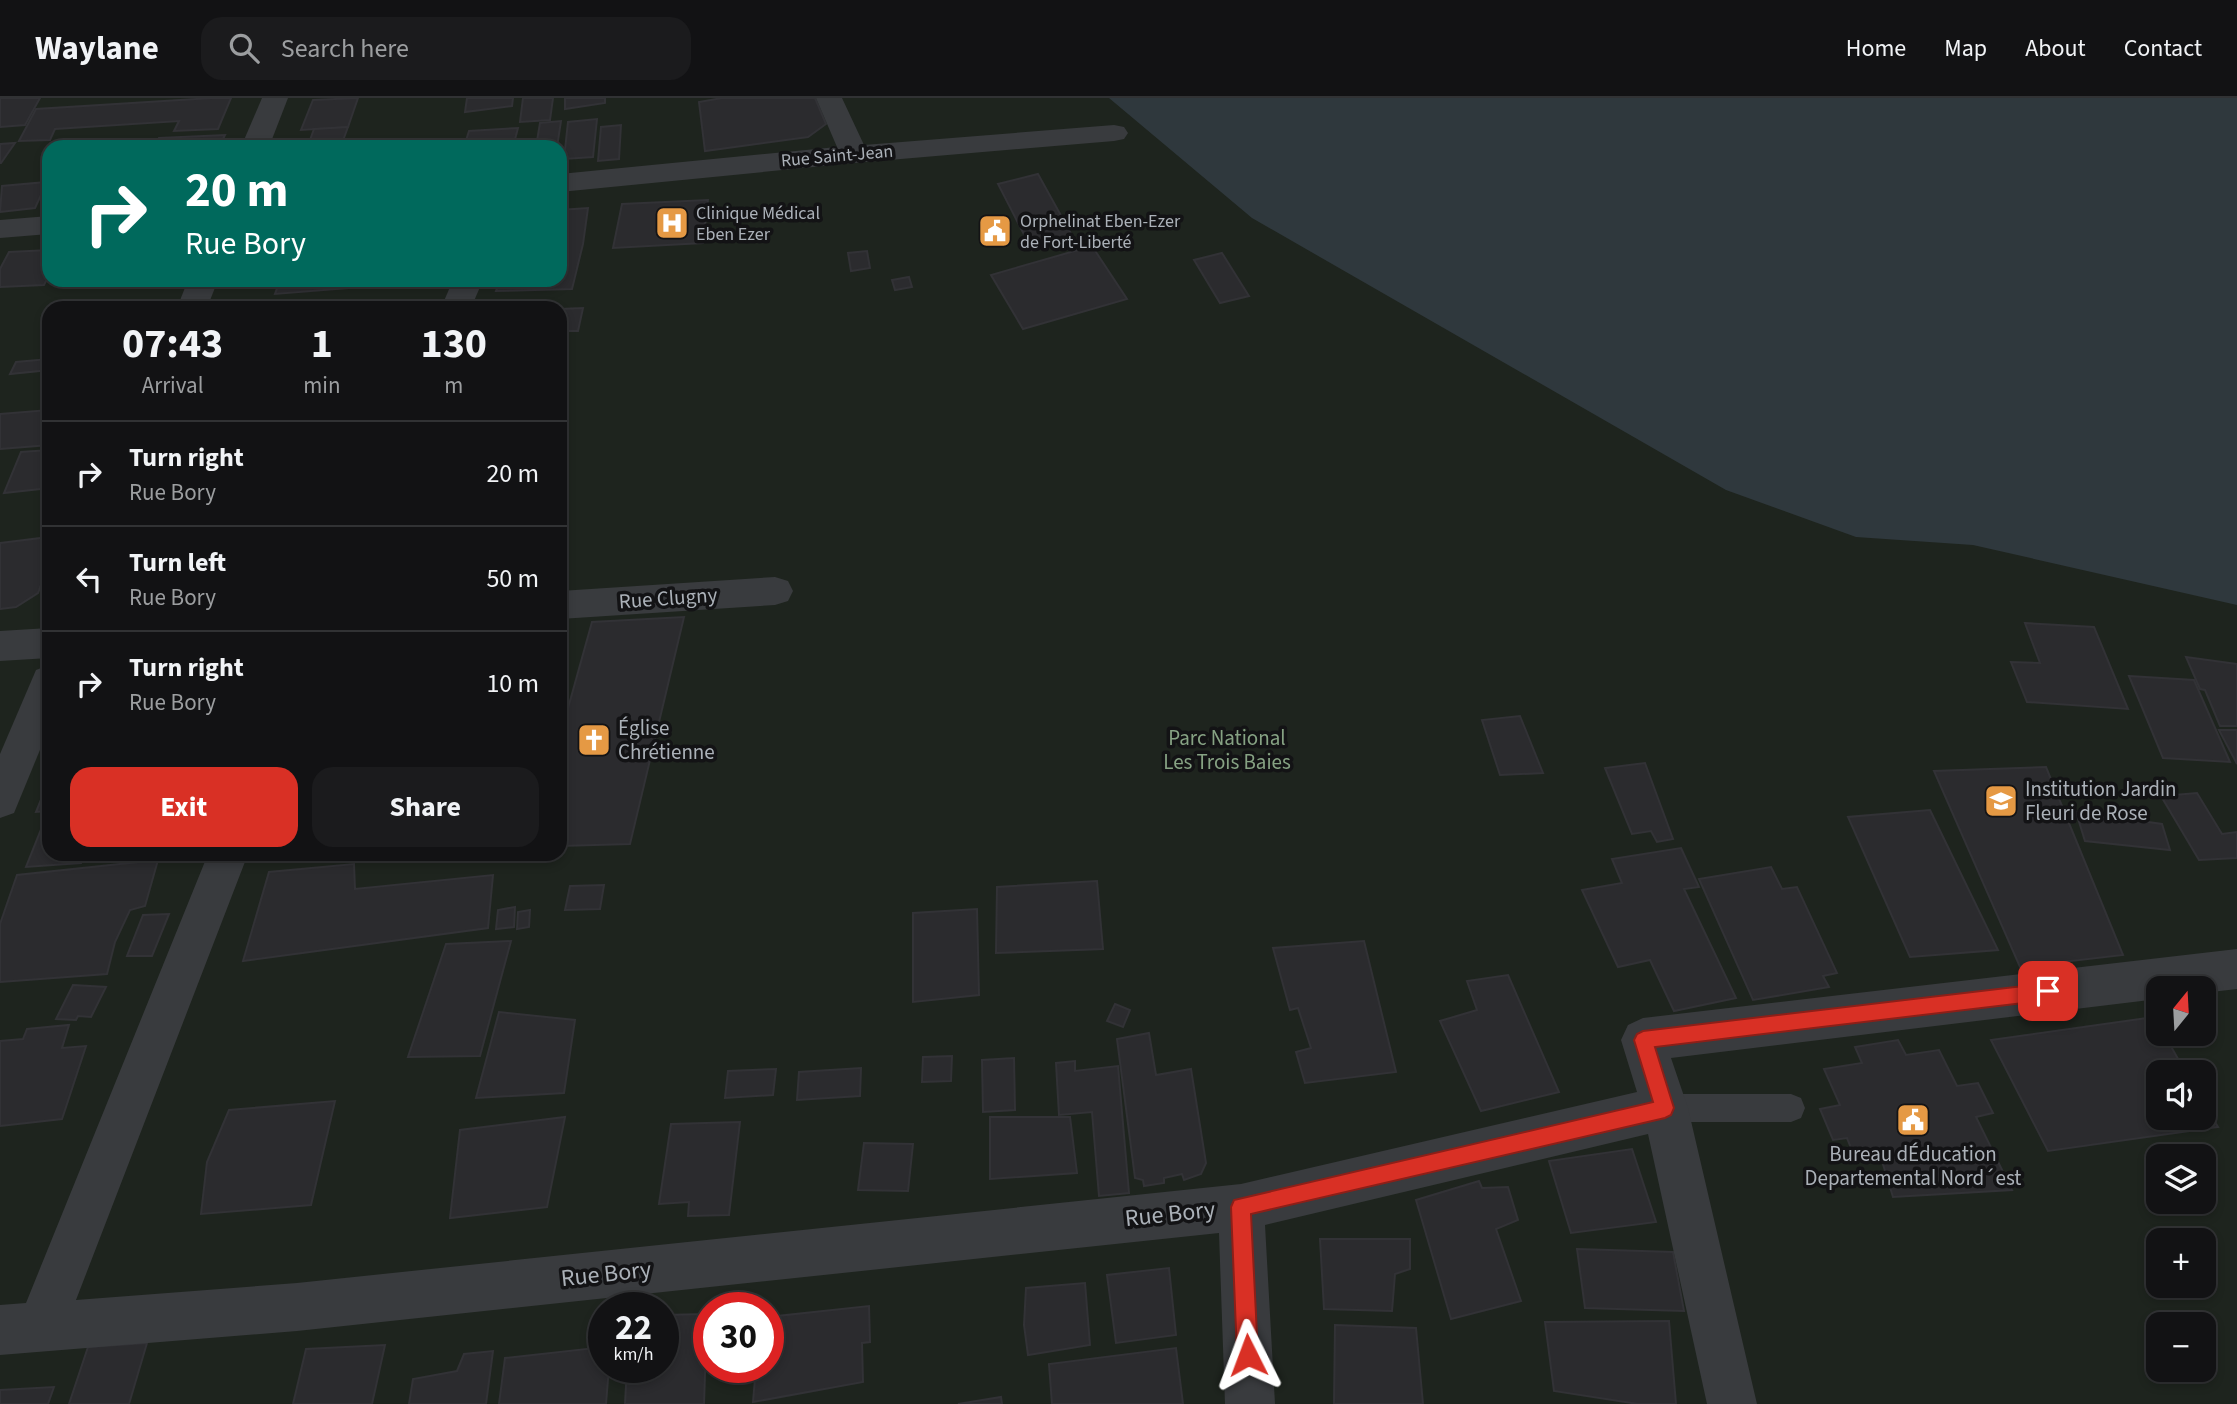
<!DOCTYPE html>
<html lang="en">
<head>
<meta charset="utf-8">
<style>
  body { margin:0; font-family:"Source Sans 3",sans-serif; background:#1b1b1d; color:#f1f3f6; height:100vh; display:flex; flex-direction:column; font-size:26px; white-space:nowrap }
  * { box-sizing:border-box; margin:0 }
  p { font-size:23px; color:#9c9ea0 }
  .icon { flex:none; width:38px; height:38px; fill:none; stroke:currentColor; stroke-width:2; stroke-linecap:round; stroke-linejoin:round }
  .map { position:relative; flex:1; overflow:hidden }
  .panel { position:absolute; left:42px; top:203px; width:525px; height:560px; display:flex; flex-direction:column; background:#121214; border-radius:21px; box-shadow:0 4px 10px #0003,0 0 0 2px #313234 }
  .panel>* { flex:none }
  .banner { position:absolute; left:42px; top:42px; width:525px; height:147px; border-radius:21px; box-shadow:0 4px 10px #0003,0 0 0 2px #313234; background:#00695c; color:#fff; overflow:hidden }
  .needle { width:46px; rotate:18deg }
  .controls { position:absolute; left:2146px; top:878px; display:grid; gap:14px }
  .controls a { display:grid; place-items:center; width:70px; height:70px; border-radius:14px; background:#121214; box-shadow:0 4px 10px #0003,0 0 0 2px #313234; font-size:35px }
  .speed { position:absolute; left:588px; top:1194px; display:flex; gap:14px; font-size:35px; font-weight:700; text-align:center }
  .speed>* { display:grid; place-content:center; width:91px; height:91px; border-radius:50%; background:#121214; box-shadow:0 4px 10px #0003,0 0 0 2px #313234; line-height:1 }
  .speed small { font-size:18px; font-weight:400 }
  .speed .limit { border:10px solid #d22; background:#fff; color:#111 }
  .pin { position:absolute; display:grid; place-items:center; width:60px; height:60px; color:#fff; margin:-30px; border-radius:14px; box-shadow:0 4px 10px #0006 }
  .me { position:absolute; width:77px; margin:-38px; rotate:357deg; stroke-linejoin:round; filter:drop-shadow(0 0 5px #0008) }
  .turn { display:flex; align-items:center; gap:24px; height:147px; padding:0 28px; font-size:32px }
  .turn .icon { width:91px; height:91px; stroke-width:2.5 }
  .turn b { display:block; font-size:49px; line-height:60px }
  .eta { display:flex; justify-content:space-evenly; align-items:center; height:119px; text-align:center }
  .eta b { font-size:42px; font-weight:700; line-height:49px }
  .cta { display:flex; gap:14px; margin-top:auto; padding:14px 28px }
  .cta a { flex:1; height:80px; border-radius:21px; background:#d93025; color:#fff; font-size:28px; font-weight:700; line-height:80px; text-align:center }
  .cta a+a { background:#1b1b1d; color:#f1f3f6 }
  ul { padding:0; list-style:none }
  li { display:flex; align-items:center; gap:21px; height:105px; padding:0 28px; border-top:2px solid #313234 }
  li div { flex:1 }
  li b { display:block; font-size:26px }
  li em { font-style:normal }
  header { display:flex; align-items:center; gap:42px; box-sizing:border-box; height:98px; padding:0 35px; background:#121214; border-bottom:2px solid #313234 }
  header strong { font-size:33px }
  nav { display:flex; gap:38px; margin-inline-start:auto; font-size:24px }
  .search { width:490px; height:63px; background:#1b1b1d; display:flex; align-items:center; gap:18px; box-sizing:border-box; padding:0 24px; border-radius:21px; color:#9c9ea0; font-size:26px }
  .map>svg:first-child { display:block }
  .green { fill:#1e241e; fill-rule:evenodd }
  .water { fill:#2f383d }
  .building { fill:#2b2b2e; stroke:#323236; stroke-width:2 }
  .lines { fill:none; stroke-linecap:round; stroke-linejoin:round }
  .lane { fill:#393b3e; fill-rule:evenodd }
  .street { fill:#393b3e; fill-rule:evenodd }
  .route { fill:#d93025; stroke:#8d1f18; stroke-width:2 }
  .labels { text-anchor:middle; dominant-baseline:central; stroke-width:7; stroke-linejoin:round; paint-order:stroke }
  .far-street-label { font-size:18px; fill:#abb1b8; stroke:#131315 }
  .far-poi-label { font-size:18px; fill:#abb1b8; stroke:#131315; text-anchor:start }
  .street-label { font-size:21px; fill:#abb1b8; stroke:#131315 }
  .poi-label { font-size:21px; fill:#abb1b8; stroke:#131315; text-anchor:start }
  .park-label { font-size:21px; fill:#86a283; stroke:#131315 }
  .near-street-label { font-size:24px; fill:#abb1b8; stroke:#131315 }
</style>
</head>
<body>
<header>
<strong>Waylane</strong>
<div class="search"><svg class="icon" aria-label="search" viewBox="0 0 24 24"><circle cx="10" cy="10" r="6"/><path d="M15 15l6 6"/></svg>Search here</div>
<nav><a>Home</a><a>Map</a><a>About</a><a>Contact</a></nav>
</header>
<div class="map">
<svg width="2237" height="1306" viewBox="0 0 2237 1306">
  <rect width="100%" height="100%" fill="#18181a"/>
  <!-- green -->
  <path class="green" d="M 0,0 L 2237,0 L 2237,1306 L 0,1306 ZM 49,49 L 560,49 L 560,182 L 49,182 ZM 49,210 L 560,210 L 560,756 L 49,756 ZM 2158,891 L 2203,891 L 2203,936 L 2158,936 ZM 2158,975 L 2203,975 L 2203,1020 L 2158,1020 ZM 2158,1059 L 2203,1059 L 2203,1104 L 2158,1104 ZM 2158,1143 L 2203,1143 L 2203,1188 L 2158,1188 ZM 604,1209 L 663,1209 L 663,1269 L 604,1269 ZM 709,1209 L 768,1209 L 768,1269 L 709,1269 ZM 2158,1227 L 2203,1227 L 2203,1272 L 2158,1272 Z"/>
  <!-- water -->
  <path class="water" d="M 1109,0 L 2237,0 L 2237,507 L 1973,447 L 1856,439 L 1726,392 L 1252,120 Z"/>
  <!-- building -->
  <g class="building">
    <path d="M 0,0 L 40,0 L 25,27 L 0,29 Z"/>
    <path d="M 212,0 L 231,0 L 218,31 L 174,33 L 179,23 L 55,31 L 50,42 L 19,43 L 36,11 Z"/>
    <path d="M 358,0 L 348,29 L 301,32 L 313,2 Z"/>
    <path d="M 467,0 L 513,0 L 512,8 L 465,14 Z"/>
    <path d="M 523,0 L 553,0 L 550,22 L 520,24 Z"/>
    <path d="M 565,0 L 605,0 L 605,5 L 565,11 Z"/>
    <path d="M 722,0 L 815,0 L 826,26 L 808,39 L 705,53 L 699,4 Z"/>
    <path d="M 597,21 L 593,59 L 564,61 L 568,24 Z"/>
    <path d="M 561,23 L 557,49 L 536,49 L 540,25 Z"/>
    <path d="M 621,27 L 619,61 L 598,63 L 601,29 Z"/>
    <path d="M 348,29 L 341,48 L 289,49 L 291,43 L 310,42 L 314,31 Z"/>
    <path d="M 518,30 L 513,49 L 464,49 L 469,33 Z"/>
    <path d="M 225,37 L 219,49 L 154,49 L 159,40 Z"/>
    <path d="M 118,42 L 115,49 L 68,49 L 69,46 Z"/>
    <path d="M 15,45 L 1,65 L 0,65 L 0,46 Z"/>
    <path d="M 1038,76 L 1074,141 L 1032,152 L 998,86 Z"/>
    <path d="M 47,84 L 35,110 L 0,114 L 2,88 Z"/>
    <path d="M 708,102 L 703,145 L 613,150 L 622,106 Z"/>
    <path d="M 588,110 L 583,146 L 572,191 L 496,193 L 500,182 L 560,182 L 560,112 Z"/>
    <path d="M 1092,148 L 1127,201 L 1023,231 L 991,177 Z"/>
    <path d="M 49,152 L 49,177 L 44,187 L 0,189 L 0,171 L 9,154 Z"/>
    <path d="M 867,153 L 870,170 L 851,173 L 848,155 Z"/>
    <path d="M 1222,155 L 1249,198 L 1220,205 L 1194,162 Z"/>
    <path d="M 909,179 L 912,189 L 895,192 L 892,182 Z"/>
    <path d="M 280,182 L 449,182 L 275,196 Z"/>
    <path d="M 583,210 L 578,233 L 560,233 L 560,211 Z"/>
    <path d="M 49,261 L 49,272 L 10,276 L 16,264 Z"/>
    <path d="M 49,312 L 49,347 L 0,351 L 0,316 Z"/>
    <path d="M 49,352 L 49,390 L 4,395 L 21,354 Z"/>
    <path d="M 49,439 L 49,465 L 38,495 L 16,509 L 0,511 L 0,445 Z"/>
    <path d="M 684,519 L 630,746 L 560,748 L 560,639 L 592,524 Z"/>
    <path d="M 2025,525 L 2094,529 L 2128,611 L 2027,604 L 2011,564 L 2040,565 Z"/>
    <path d="M 2186,559 L 2237,566 L 2237,628 L 2220,628 L 2205,592 L 2200,591 Z"/>
    <path d="M 2129,578 L 2194,582 L 2230,664 L 2163,660 Z"/>
    <path d="M 1520,618 L 1543,675 L 1500,677 L 1482,622 Z"/>
    <path d="M 2219,632 L 2237,632 L 2237,666 Z"/>
    <path d="M 1645,665 L 1673,741 L 1657,744 L 1651,733 L 1632,736 L 1605,670 Z"/>
    <path d="M 2046,669 L 2123,857 L 2020,869 L 1934,673 Z"/>
    <path d="M 49,682 L 49,713 L 36,714 Z"/>
    <path d="M 2197,695 L 2222,736 L 2237,734 L 2237,760 L 2199,762 L 2161,698 Z"/>
    <path d="M 1930,712 L 1998,852 L 1910,859 L 1848,719 Z"/>
    <path d="M 2076,714 L 2162,726 L 2170,752 L 2085,743 Z"/>
    <path d="M 49,728 L 49,756 L 84,756 L 81,765 L 26,769 L 42,729 Z"/>
    <path d="M 1681,750 L 1699,789 L 1684,791 L 1736,900 L 1674,913 L 1650,862 L 1618,869 L 1582,792 L 1622,785 L 1612,761 Z"/>
    <path d="M 158,762 L 145,808 L 130,812 L 115,844 L 107,876 L 0,884 L 0,826 L 17,777 Z"/>
    <path d="M 354,766 L 355,791 L 493,777 L 488,830 L 243,863 L 269,774 Z"/>
    <path d="M 1771,769 L 1782,791 L 1797,789 L 1837,875 L 1823,878 L 1829,889 L 1753,902 L 1699,781 Z"/>
    <path d="M 1097,783 L 1103,851 L 996,855 L 997,789 Z"/>
    <path d="M 604,787 L 600,811 L 565,812 L 570,788 Z"/>
    <path d="M 515,809 L 514,829 L 496,831 L 498,812 Z"/>
    <path d="M 977,811 L 979,897 L 913,904 L 913,815 Z"/>
    <path d="M 530,812 L 529,829 L 517,831 L 518,814 Z"/>
    <path d="M 169,816 L 152,858 L 127,858 L 143,817 Z"/>
    <path d="M 511,843 L 480,958 L 408,959 L 446,846 Z"/>
    <path d="M 1364,843 L 1396,974 L 1305,985 L 1296,954 L 1311,950 L 1298,910 L 1290,912 L 1273,850 Z"/>
    <path d="M 1508,877 L 1559,994 L 1481,1013 L 1440,923 L 1477,912 L 1467,883 Z"/>
    <path d="M 73,887 L 106,889 L 91,919 L 78,918 L 76,922 L 56,921 Z"/>
    <path d="M 1115,906 L 1130,912 L 1123,929 L 1107,923 Z"/>
    <path d="M 499,914 L 575,922 L 564,995 L 476,1000 Z"/>
    <path d="M 2154,919 L 2158,926 L 2158,936 L 2164,936 L 2186,975 L 2158,975 L 2158,1020 L 2203,1020 L 2203,1004 L 2218,1029 L 2048,1053 L 1991,942 Z"/>
    <path d="M 69,927 L 62,950 L 86,948 L 62,1021 L 0,1028 L 0,943 L 23,941 L 27,931 Z"/>
    <path d="M 1149,935 L 1156,977 L 1191,971 L 1206,1065 L 1201,1076 L 1184,1082 L 1182,1076 L 1164,1080 L 1164,1085 L 1144,1088 L 1143,1082 L 1135,1080 L 1117,941 Z"/>
    <path d="M 1898,942 L 1906,957 L 1939,952 L 1957,988 L 1978,985 L 1993,1015 L 1976,1019 L 2012,1092 L 1893,1099 L 1882,1063 L 1856,1062 L 1847,1040 L 1833,1042 L 1820,1011 L 1840,1007 L 1824,971 L 1862,965 L 1855,949 Z"/>
    <path d="M 952,958 L 951,983 L 922,984 L 923,959 Z"/>
    <path d="M 1014,960 L 1015,1012 L 983,1014 L 982,962 Z"/>
    <path d="M 1075,963 L 1075,973 L 1118,968 L 1129,1095 L 1099,1098 L 1092,1014 L 1059,1017 L 1056,965 Z"/>
    <path d="M 861,970 L 860,998 L 797,1002 L 799,974 Z"/>
    <path d="M 776,971 L 773,997 L 725,1000 L 728,973 Z"/>
    <path d="M 335,1003 L 311,1107 L 201,1116 L 207,1064 L 229,1012 Z"/>
    <path d="M 565,1019 L 547,1109 L 450,1120 L 460,1032 Z"/>
    <path d="M 990,1019 L 1070,1019 L 1077,1075 L 990,1081 Z"/>
    <path d="M 740,1024 L 729,1117 L 688,1118 L 689,1104 L 659,1106 L 671,1026 Z"/>
    <path d="M 864,1045 L 913,1046 L 908,1093 L 858,1092 Z"/>
    <path d="M 1632,1051 L 1656,1124 L 1571,1135 L 1549,1063 Z"/>
    <path d="M 1479,1083 L 1482,1090 L 1508,1089 L 1518,1122 L 1496,1131 L 1521,1203 L 1451,1221 L 1416,1102 Z"/>
    <path d="M 1320,1141 L 1410,1141 L 1410,1171 L 1395,1176 L 1392,1213 L 1324,1211 Z"/>
    <path d="M 1577,1151 L 1673,1154 L 1684,1213 L 1585,1210 Z"/>
    <path d="M 1169,1170 L 1176,1237 L 1116,1245 L 1107,1177 Z"/>
    <path d="M 1085,1185 L 1090,1247 L 1028,1257 L 1024,1227 L 1026,1190 Z"/>
    <path d="M 869,1208 L 870,1244 L 862,1245 L 863,1284 L 753,1304 L 756,1269 L 768,1269 L 768,1219 Z"/>
    <path d="M 707,1216 L 704,1306 L 625,1306 L 627,1269 L 663,1269 L 663,1217 Z"/>
    <path d="M 1669,1223 L 1676,1306 L 1638,1306 L 1554,1293 L 1545,1224 Z"/>
    <path d="M 1335,1227 L 1416,1230 L 1423,1306 L 1334,1306 Z"/>
    <path d="M 147,1245 L 129,1306 L 69,1306 L 88,1249 Z"/>
    <path d="M 385,1247 L 372,1306 L 293,1306 L 306,1251 Z"/>
    <path d="M 604,1249 L 604,1269 L 609,1269 L 606,1306 L 499,1306 L 505,1260 Z"/>
    <path d="M 1176,1250 L 1183,1306 L 1052,1306 L 1049,1266 Z"/>
    <path d="M 493,1253 L 486,1306 L 409,1306 L 413,1281 L 457,1273 L 464,1256 Z"/>
    <path d="M 54,1289 L 48,1306 L 0,1306 L 0,1292 Z"/>
    <path d="M 1001,1299 L 1002,1306 L 958,1306 Z"/>
  </g>
  <g class="lines">
    <!-- lane -->
    <path class="lane" d="M 1665,996 L 1791,996 L 1801,1000 L 1805,1010 L 1801,1020 L 1791,1024 L 1665,1024 L 1655,1020 L 1651,1010 L 1655,1000 Z"/>
    <!-- street -->
    <g class="street">
      <path d="M 262,0 L 288,0 L 269,49 L 241,49 Z"/>
      <path d="M 816,0 L 842,0 L 864,47 L 1114,27 L 1124,29 L 1128,35 L 1124,41 L 1114,43 L 854,65 L 560,94 L 560,76 L 837,49 Z"/>
      <path d="M 49,118 L 49,136 L 0,140 L 0,122 Z"/>
      <path d="M 188,182 L 218,182 L 207,210 L 177,210 Z"/>
      <path d="M 453,182 L 483,182 L 471,210 L 441,210 Z"/>
      <path d="M 775,479 L 788,483 L 793,493 L 788,503 L 775,507 L 560,521 L 560,493 Z"/>
      <path d="M 49,530 L 49,560 L 0,563 L 0,533 Z"/>
      <path d="M 49,567 L 49,630 L 14,715 L 0,720 L 0,656 L 36,572 Z"/>
      <path d="M 208,756 L 248,756 L 76,1202 L 297,1185 L 1241,1086 L 1637,994 L 1621,942 L 1628,927 L 1643,920 L 2237,851 L 2237,891 L 2203,895 L 2203,891 L 2158,891 L 2158,901 L 1671,960 L 1688,1010 L 1757,1306 L 1707,1306 L 1648,1036 L 1265,1127 L 1275,1306 L 1225,1306 L 1219,1135 L 297,1233 L 0,1257 L 0,1207 L 26,1205 Z"/>
    </g>
  </g>
  <!-- route -->
  <path class="route" d="M 2048,885 L 2054,887 L 2057,893 L 2054,899 L 2048,902 L 1655,949 L 1674,1010 L 1671,1017 L 1665,1020 L 1251,1116 L 1258,1257 L 1255,1264 L 1248,1267 L 1240,1264 L 1237,1257 L 1231,1109 L 1234,1102 L 1653,1004 L 1634,942 L 1637,936 L 1643,933 Z"/>
  <!-- icons -->
  <defs>
    <symbol id="hospital-square" viewBox="-11 -11 22 22"><rect x="-9" y="-9" width="18" height="18" rx="4" fill="#e59944" stroke="#131315"/><path d="M-5-5h3v3.5h4V-5h3V5h-3V1.5h-4V5h-3Z" fill="#fff"/></symbol>
    <symbol id="civic-square" viewBox="-11 -11 22 22"><rect x="-9" y="-9" width="18" height="18" rx="4" fill="#e59944" stroke="#131315"/><path d="M-.6-6.5H3V-4.5H.6V-3L4-1V1h2V6H-6V1h2V-1L-.6-3ZM-1.2 2.5V6h2.4V2.5Z" fill="#fff"/></symbol>
    <symbol id="church-square" viewBox="-11 -11 22 22"><rect x="-9" y="-9" width="18" height="18" rx="4" fill="#e59944" stroke="#131315"/><path d="M-1.2-6h2.4v3.5h3.3v2.4h-3.3V6h-2.4V-.1h-3.3v-2.4h3.3Z" fill="#fff"/></symbol>
    <symbol id="school-square" viewBox="-11 -11 22 22"><rect x="-9" y="-9" width="18" height="18" rx="4" fill="#e59944" stroke="#131315"/><path d="M0-5L7-2L0 1L-7-2ZM-4 1L0 2.5L4 1V4Q0 6-4 4Z" fill="#fff"/></symbol>
  </defs>
  <g fill-rule="evenodd">
    <use href="#hospital-square" x="653" y="106" width="38" height="38"/>
    <use href="#civic-square" x="976" y="114" width="38" height="38"/>
    <use href="#church-square" x="575" y="623" width="38" height="38"/>
    <use href="#school-square" x="1982" y="684" width="38" height="38"/>
    <use href="#civic-square" x="1894" y="1003" width="38" height="38"/>
  </g>
  <g class="labels">
    <!-- far-street labels -->
    <g class="far-street-label">
      <text transform="translate(837 58) rotate(-5)">Rue Saint-Jean</text>
    </g>
    <!-- far-poi labels -->
    <g class="far-poi-label">
      <text x="696" y="115">Clinique Médical<tspan x="696" dy="21">Eben Ezer</tspan></text>
      <text x="1020" y="123">Orphelinat Eben-Ezer<tspan x="1020" dy="21">de Fort-Liberté</tspan></text>
    </g>
    <!-- street labels -->
    <g class="street-label">
      <text transform="translate(668 500) rotate(-4)">Rue Clugny</text>
    </g>
    <!-- poi labels -->
    <g class="poi-label">
      <text x="618" y="630">Église<tspan x="618" dy="24">Chrétienne</tspan></text>
      <text x="2025" y="691">Institution Jardin<tspan x="2025" dy="24">Fleuri de Rose</tspan></text>
      <text x="1913" y="1056" text-anchor="middle">Bureau dÉducation<tspan x="1913" dy="24">Departemental Nord´est</tspan></text>
    </g>
    <!-- park labels -->
    <g class="park-label">
      <text x="1227" y="640">Parc National<tspan x="1227" dy="24">Les Trois Baies</tspan></text>
    </g>
    <!-- near-street labels -->
    <g class="near-street-label">
      <text transform="translate(1170 1116) rotate(-6)">Rue Bory</text>
      <text transform="translate(606 1176) rotate(-6)">Rue Bory</text>
    </g>
  </g>
</svg>
<div class="controls">
<a><svg class="needle" viewBox="-14 -14 28 28"><path d="M0-13l5 13h-10z" fill="#e53935"/><path d="M0 13l5-13h-10z" fill="#9c9ea0"/></svg></a>
<a><svg class="icon" aria-label="sound" viewBox="0 0 24 24"><path d="M4 9h4l5-4v14l-5-4H4zM17 9q2 3 0 6"/></svg></a>
<a><svg class="icon" aria-label="layers" viewBox="0 0 24 24"><path d="M12 4l9 5-9 5-9-5zM3 14l9 5 9-5"/></svg></a>
<a>+</a>
<a>−</a>
</div>
<div class="speed"><div>22<small>km/h</small></div><div class="limit">30</div></div>
<div class="pin" style="left:2048px;top:893px;background:#d93025"><svg class="icon" aria-label="arrive" viewBox="0 0 24 24"><path d="M6 21V4h12l-3 4 3 4H6"/></svg></div>
<svg class="me" style="left:1248px;top:1257px" viewBox="-20 -20 40 40"><path d="M0-17L14 15 0 8-14 15z" fill="#d93025" stroke="#fff" stroke-width="4"/></svg>
<div class="banner">
<div class="turn"><svg class="icon" aria-label="right" viewBox="0 0 24 24"><path d="M7 20v-9h11M14 6l5 5-5 5"/></svg><div><b>20 m</b>Rue Bory</div></div>
</div>
<section class="panel">
<div class="eta">
<div><b>07:43</b><p>Arrival</p></div>
<div><b>1</b><p>min</p></div>
<div><b>130</b><p>m</p></div>
</div>
<ul>
<li><svg class="icon" aria-label="right" viewBox="0 0 24 24"><path d="M7 20v-9h11M14 6l5 5-5 5"/></svg><div><b>Turn right</b><p>Rue Bory</p></div><em>20 m</em></li>
<li><svg class="icon" aria-label="left" viewBox="0 0 24 24"><path d="M17 20v-9H6M10 6l-5 5 5 5"/></svg><div><b>Turn left</b><p>Rue Bory</p></div><em>50 m</em></li>
<li><svg class="icon" aria-label="right" viewBox="0 0 24 24"><path d="M7 20v-9h11M14 6l5 5-5 5"/></svg><div><b>Turn right</b><p>Rue Bory</p></div><em>10 m</em></li>
</ul>
<div class="cta"><a>Exit</a><a>Share</a></div>
</section>
</div>
</body>
</html>
